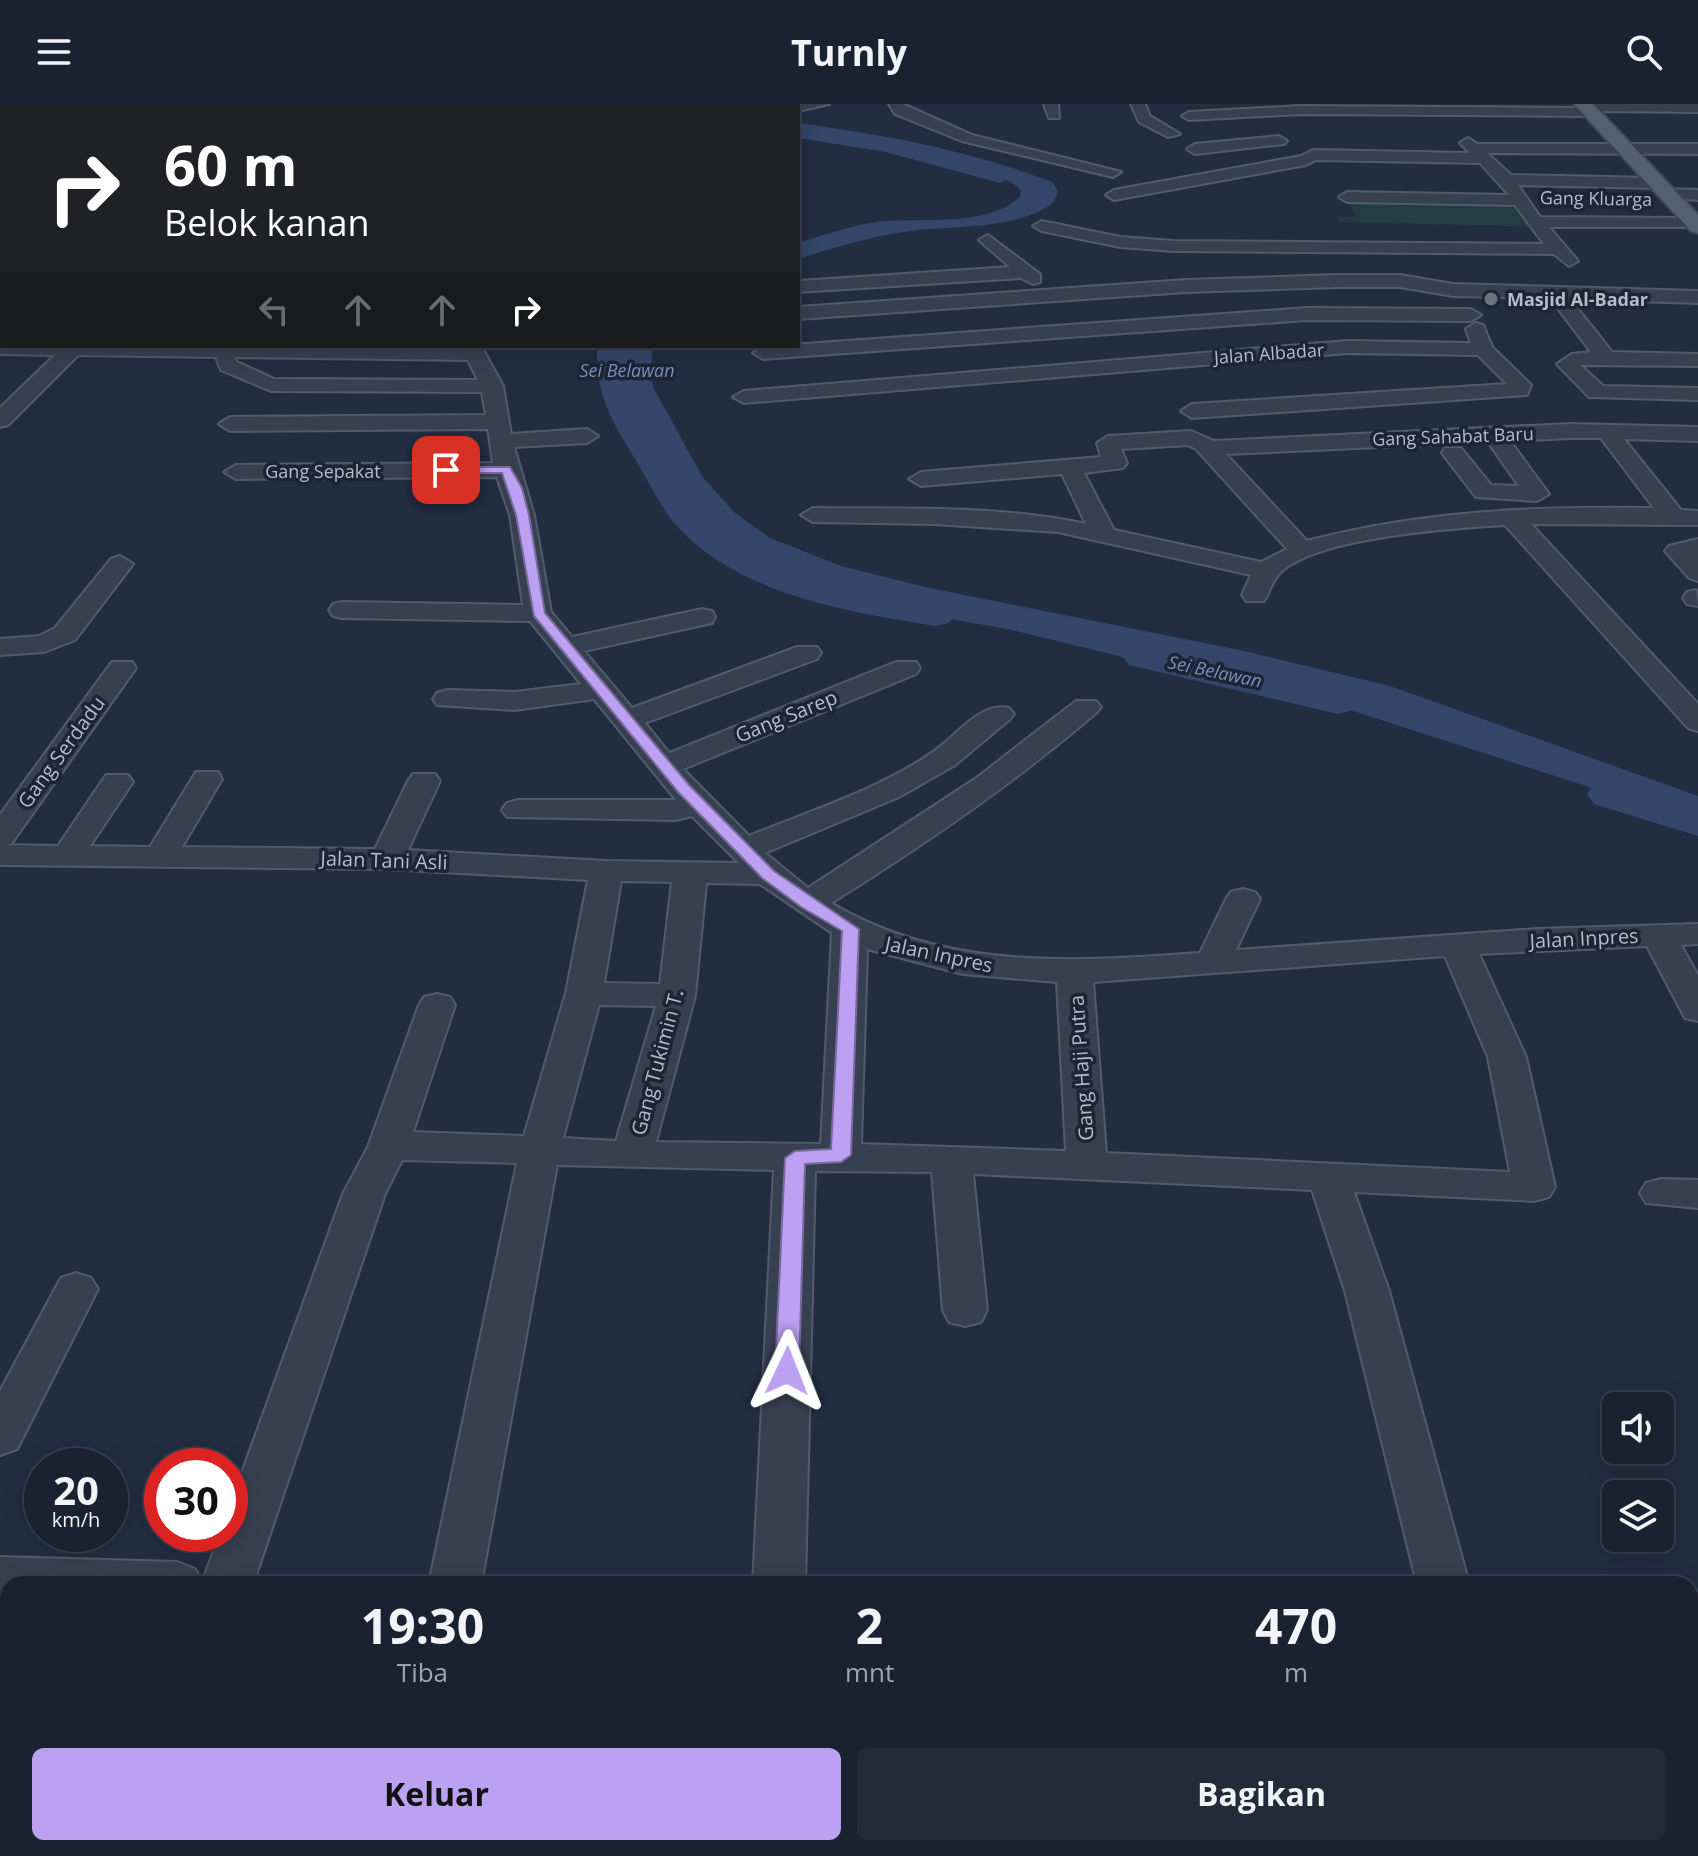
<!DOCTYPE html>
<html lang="id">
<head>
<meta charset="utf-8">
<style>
  body { margin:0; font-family:"Open Sans",sans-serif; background:#232a3a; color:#f1f3f6; height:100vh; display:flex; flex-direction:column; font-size:30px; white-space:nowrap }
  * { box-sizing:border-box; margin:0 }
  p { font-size:26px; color:#9fa4ac }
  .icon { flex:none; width:44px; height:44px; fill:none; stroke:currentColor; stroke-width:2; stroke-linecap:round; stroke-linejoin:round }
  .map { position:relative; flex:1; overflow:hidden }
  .side { position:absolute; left:0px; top:1472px; width:1698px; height:280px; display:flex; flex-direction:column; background:#1a2232; border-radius:24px 24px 0 0; box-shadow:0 4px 20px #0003,0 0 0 2px #383f4d }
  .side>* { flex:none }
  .banner { position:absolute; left:0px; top:0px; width:800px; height:244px; box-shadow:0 4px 20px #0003,0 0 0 2px #383f4d; background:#202124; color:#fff; overflow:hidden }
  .controls { position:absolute; left:1602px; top:1288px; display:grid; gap:16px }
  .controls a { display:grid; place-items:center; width:72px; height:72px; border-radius:12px; background:#1a2232; box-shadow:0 4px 20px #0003,0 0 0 2px #383f4d; font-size:40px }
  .speed { position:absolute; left:24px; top:1344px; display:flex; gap:16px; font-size:40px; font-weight:700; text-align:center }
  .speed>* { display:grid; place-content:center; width:104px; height:104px; border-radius:50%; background:#1a2232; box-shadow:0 4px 20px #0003,0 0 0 2px #383f4d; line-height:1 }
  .speed small { font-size:20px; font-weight:400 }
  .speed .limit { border:12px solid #d22; background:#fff; color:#111 }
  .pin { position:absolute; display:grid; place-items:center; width:68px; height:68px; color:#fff; margin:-34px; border-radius:16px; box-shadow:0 4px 12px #0006 }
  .me { position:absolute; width:88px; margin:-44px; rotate:2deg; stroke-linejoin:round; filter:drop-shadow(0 0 6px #0008) }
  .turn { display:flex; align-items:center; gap:28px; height:168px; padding:0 32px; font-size:36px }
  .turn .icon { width:104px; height:104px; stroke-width:2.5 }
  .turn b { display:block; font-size:56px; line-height:68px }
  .lanes { display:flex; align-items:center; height:76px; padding:0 32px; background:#0003; justify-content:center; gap:40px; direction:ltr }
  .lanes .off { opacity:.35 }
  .eta { display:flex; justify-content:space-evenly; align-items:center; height:136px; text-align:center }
  .eta b { font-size:48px; font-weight:700; line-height:56px }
  .button { display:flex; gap:16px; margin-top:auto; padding:16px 32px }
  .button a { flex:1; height:92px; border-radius:12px; background:#bca0f2; color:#111; font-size:32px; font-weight:700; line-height:92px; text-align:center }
  .button a+a { background:#232a3a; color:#f1f3f6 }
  header { display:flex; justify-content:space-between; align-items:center; height:104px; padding:0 32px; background:#1a2232; font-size:36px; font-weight:700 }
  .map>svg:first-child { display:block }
  .green { fill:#243d42 }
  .water { fill:#34476a }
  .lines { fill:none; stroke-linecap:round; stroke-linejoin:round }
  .river { fill:#34476a; fill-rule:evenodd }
  .minor-casing { stroke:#515b6c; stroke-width:4 }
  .major-casing { stroke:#40495a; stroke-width:4 }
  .minor { fill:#374051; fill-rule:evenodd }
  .major { fill:#545f71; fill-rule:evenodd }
  .route { fill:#bca0f2; stroke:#7a689d; stroke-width:2 }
  .worship-dot { fill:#6b7280; stroke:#1b2536; stroke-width:3 }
  .labels { text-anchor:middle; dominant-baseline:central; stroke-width:7; stroke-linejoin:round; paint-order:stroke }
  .far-street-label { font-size:18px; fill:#b3bbcc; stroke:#1b2536 }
  .far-poi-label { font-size:18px; font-weight:bold; fill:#b3bbcc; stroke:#1b2536; text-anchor:start }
  .far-water-label { font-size:18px; font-style:italic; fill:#778eb6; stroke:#1b2536 }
  .street-label { font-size:20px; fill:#b3bbcc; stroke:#1b2536 }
</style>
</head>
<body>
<header><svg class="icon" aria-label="menu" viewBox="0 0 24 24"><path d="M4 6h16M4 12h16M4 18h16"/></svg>Turnly<svg class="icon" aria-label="search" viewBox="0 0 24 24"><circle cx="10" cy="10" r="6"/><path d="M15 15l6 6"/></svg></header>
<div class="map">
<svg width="1698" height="1752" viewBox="0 0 1698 1752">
  <rect width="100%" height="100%" fill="#222d42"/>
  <!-- green -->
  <path class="green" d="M 1347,94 L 1528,97 L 1547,123 L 1339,118 L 1336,113 L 1356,113 Z"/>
  <!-- water -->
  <g class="water">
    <path d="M 798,19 C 885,31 969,46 1052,78 L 1058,87 C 1056,100 1045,105 1033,110 C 996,125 950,122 911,127 C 873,132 835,143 798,155 L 798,139 C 823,131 850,122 876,118 C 922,112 982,125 1020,93 L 1021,87 C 1001,57 839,32 798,26 Z"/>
    <path d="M 596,242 L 653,242 L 650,268 L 653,283 L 702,372 L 734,408 L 770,434 L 841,462 L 925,483 L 1244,547 L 1390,582 L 1698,692 L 1698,718 L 1260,577 L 1131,555 L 1008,525 L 879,503 L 784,471 L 743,453 L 675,398 L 656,373 L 640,335 L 615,297 Z"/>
  </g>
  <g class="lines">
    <!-- river -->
    <g class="river">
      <path d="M 798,20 L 888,34 L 1008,67 L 1012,72 L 1000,79 L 886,48 L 798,34 Z"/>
      <path d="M 597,242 L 627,242 C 629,292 643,313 669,354 C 680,371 688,390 702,405 C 766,475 865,480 949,501 L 955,510 L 949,519 L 935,522 C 849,508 739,491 677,422 C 659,402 649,377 635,355 C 610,313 596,293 597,242 Z"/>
      <path d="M 1144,539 L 1353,588 L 1360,597 L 1353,606 L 1338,610 L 1129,561 L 1123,552 L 1129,543 Z"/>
      <path d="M 1611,676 L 1698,702 L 1698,732 L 1594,700 L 1587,690 L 1594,680 Z"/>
    </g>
    <defs>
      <g id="minor">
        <path d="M 0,0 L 15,0 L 2,2 L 2,6 Z"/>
        <path d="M 51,0 L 68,0 L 50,2 Z"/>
        <path d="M 175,0 L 192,0 L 174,2 Z"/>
        <path d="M 319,0 L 336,0 L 318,2 Z"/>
        <path d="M 460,0 L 477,0 L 459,2 Z"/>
        <path d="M 793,0 L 829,0 L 798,7 L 798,2 Z"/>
        <path d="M 889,0 L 903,0 L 972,31 L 1121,68 L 1113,73 L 962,37 L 895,10 Z"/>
        <path d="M 1044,0 L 1058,0 L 1059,14 L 1049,14 Z"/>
        <path d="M 1131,0 L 1145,0 L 1150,12 L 1180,30 L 1168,33 L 1139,18 Z"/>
        <path d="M 1581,0 L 1698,0 L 1698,8 L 1598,7 L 1591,12 L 1301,10 L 1189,16 L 1182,12 L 1189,8 L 1301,2 L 1579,4 Z"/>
        <path d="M 1279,32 L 1287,37 L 1284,40 L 1195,50 L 1187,45 L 1195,40 Z"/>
        <path d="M 1468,34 L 1477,40 L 1698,40 L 1698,50 L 1487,49 L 1511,71 L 1656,74 L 1664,79 L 1656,84 L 1518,81 L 1540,113 L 1694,114 L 1698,115 L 1698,123 L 1549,123 L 1578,157 L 1569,162 L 1554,150 L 1174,147 L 1120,143 L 1042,127 L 1033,122 L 1042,117 L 1120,133 L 1174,137 L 1544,140 L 1515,101 L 1347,98 L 1339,93 L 1347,88 L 1509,91 L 1480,59 L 1316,56 L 1306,61 L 1114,96 L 1106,91 L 1114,86 L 1301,52 L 1313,46 L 1470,49 L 1460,39 Z"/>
        <path d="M 1667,85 L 1698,86 L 1698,96 L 1661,93 L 1661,87 Z"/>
        <path d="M 988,131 L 1040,170 L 1040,178 L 1033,180 L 1021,174 L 798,188 L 799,177 L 1010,163 L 979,136 Z"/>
        <path d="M 1337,171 L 1400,171 L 1453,180 L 1698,187 L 1698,199 L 1570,195 L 1612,248 L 1698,250 L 1698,262 L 1580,261 L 1603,282 L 1698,284 L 1698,296 L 1589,293 L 1557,260 L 1572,250 L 1591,248 L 1550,194 L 1453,192 L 1400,183 L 1337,183 L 1186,188 L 798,215 L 798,203 L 1186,176 Z"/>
        <path d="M 2,204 L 2,217 L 0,218 L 0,205 Z"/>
        <path d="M 1307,204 L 1471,205 L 1481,211 L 1471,217 L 1307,216 L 763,255 L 753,249 L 763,243 Z"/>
        <path d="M 1476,219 L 1483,221 L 1492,243 L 1527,277 L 1531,281 L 1527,291 L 1192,314 L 1181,307 L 1192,300 L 1507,280 L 1478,251 L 1347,249 L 744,299 L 733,293 L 744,287 L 1347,237 L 1471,239 L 1466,225 Z"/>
        <path d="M 0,238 L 2,242 L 481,242 L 503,282 L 511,330 L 587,325 L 598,332 L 587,339 L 514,343 L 534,411 L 551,508 L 572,533 L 702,505 L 712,507 L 715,513 L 712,519 L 584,547 L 632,604 L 797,543 L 817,543 L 821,549 L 817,555 L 645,619 L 669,649 L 896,558 L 916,558 L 920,564 L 916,570 L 683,665 L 749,732 C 810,707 878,686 933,648 C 956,633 980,597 1009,604 L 1014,610 L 1009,616 L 955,661 L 899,693 L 765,749 L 808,784 L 975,675 L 1076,597 L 1096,597 L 1101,603 L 1096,609 C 1013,680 924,741 831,799 C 945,867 1072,858 1200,849 L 1226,795 L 1231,788 L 1243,785 L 1255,788 L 1260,795 L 1236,846 L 1537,825 L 1698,820 L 1698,840 L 1681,841 L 1698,872 L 1698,917 L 1685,914 L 1647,842 L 1479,850 L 1526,953 L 1555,1083 L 1549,1093 L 1534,1097 L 1354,1088 L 1389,1187 L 1469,1480 L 1417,1480 L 1345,1187 L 1312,1086 L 973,1070 L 987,1206 L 981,1218 L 965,1222 L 949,1218 L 943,1206 L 932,1068 L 815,1067 L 805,1480 L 753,1480 L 774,1066 L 557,1061 L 481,1480 L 429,1480 L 517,1059 L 402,1056 L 385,1090 L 253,1480 L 8,1480 L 8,1497 L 0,1497 L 0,1453 L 177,1458 L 195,1465 L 202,1479 L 220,1430 L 230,1430 L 230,1402 L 343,1090 L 368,1043 L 419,901 L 424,893 L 437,890 L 450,893 L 455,901 L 413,1028 L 524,1032 L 566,889 L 588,776 L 387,765 L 0,761 L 0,711 L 112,558 L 132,558 L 136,564 L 11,740 L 6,741 L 58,742 L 106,671 L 128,671 L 133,678 L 90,742 L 150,743 L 196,668 L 218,668 L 222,675 L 182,743 L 375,745 L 408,677 L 413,670 L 435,670 L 440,677 L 408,746 L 606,757 L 739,759 L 692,712 L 676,716 L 507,713 L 502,706 L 507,699 L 518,696 L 676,696 L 594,595 L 515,606 L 437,601 L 433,595 L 437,589 L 447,586 L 515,588 L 581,580 L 530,517 L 342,514 L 333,512 L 329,506 L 333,500 L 342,498 L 523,501 L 510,411 L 497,373 L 236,375 L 224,368 L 236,361 L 493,359 L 488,325 L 230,327 L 219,320 L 230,313 L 486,311 L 482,288 L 271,287 L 221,266 L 216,253 L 78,251 L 8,321 L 0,323 L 0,304 L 55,251 L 0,250 ZM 234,253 L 468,256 L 478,276 L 274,275 L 237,258 ZM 621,777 L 672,778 L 660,880 L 604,879 ZM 706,779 L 760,780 L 832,829 L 821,1040 L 656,1038 L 695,892 ZM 867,845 L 963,870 L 1057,878 L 1066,1047 L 861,1040 ZM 1445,852 L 1488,953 L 1510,1068 L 1106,1049 L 1093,878 ZM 599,901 L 656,902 L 616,1037 L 563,1034 Z"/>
        <path d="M 1570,320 L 1698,323 L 1698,337 L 1624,335 L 1681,406 L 1698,407 L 1698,421 L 1531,420 L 1698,600 L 1698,627 L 1688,624 L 1505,421 C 1455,424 1313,433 1279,470 C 1272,477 1270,488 1264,497 L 1246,497 L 1242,491 L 1251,471 L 1058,428 L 934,420 L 813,418 L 801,411 L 813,404 C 903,405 998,401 1086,420 L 1062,370 L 921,382 L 909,375 L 921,368 L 1101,353 L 1097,339 L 1108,332 L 1191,327 L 1214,337 ZM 1570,334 L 1601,334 L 1654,404 C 1537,402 1421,407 1307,437 L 1226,350 L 1488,338 L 1519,382 L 1491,381 L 1461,344 L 1445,344 L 1442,349 L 1476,393 L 1537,397 L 1549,390 L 1510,337 ZM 1188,341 L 1196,345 L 1287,445 L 1261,458 L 1114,426 L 1084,369 L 1123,364 L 1127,359 L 1121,345 Z"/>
        <path d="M 1698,435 L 1698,477 L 1689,474 L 1665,447 L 1669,442 Z"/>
        <path d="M 120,452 L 133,460 L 75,536 L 44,548 L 0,551 L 0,535 L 39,532 L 55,524 L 111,455 Z"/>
        <path d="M 1696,486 L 1698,502 L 1687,500 L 1683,494 L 1687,488 Z"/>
        <path d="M 1661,1075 L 1698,1076 L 1698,1104 L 1646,1099 L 1640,1089 L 1646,1079 Z"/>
        <path d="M 76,1169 L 91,1174 L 98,1185 L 17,1345 L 0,1351 L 0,1287 L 61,1174 Z"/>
        <path d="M 1690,1557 L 1698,1560 L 1698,1625 L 1690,1622 Z"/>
        <rect x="0" y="1684" width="8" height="54"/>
        <path d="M 11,1744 L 69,1744 L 66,1752 L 8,1752 Z"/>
        <rect x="837" y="1744" width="58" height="8"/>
        <path d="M 971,1744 L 1029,1744 L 1030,1752 L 972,1752 Z"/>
        <path d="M 1285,1744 L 1343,1744 L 1344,1752 L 1286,1752 Z"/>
        <path d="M 1584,1744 L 1642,1744 L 1645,1752 L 1587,1752 Z"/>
      </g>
      <path id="major" d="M 1574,0 L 1593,0 L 1698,111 L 1698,129 L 1691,127 Z"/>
    </defs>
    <!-- minor casing -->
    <use href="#minor" class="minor-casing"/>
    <!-- major casing -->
    <use href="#major" class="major-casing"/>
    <!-- minor -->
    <use href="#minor" class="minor"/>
    <!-- major -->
    <use href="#major" class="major"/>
  </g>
  <!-- route -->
  <path class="route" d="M 446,363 L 510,363 L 522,384 L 529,411 L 545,509 L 689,681 L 774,767 L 859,825 L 851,1051 L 841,1058 L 805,1060 L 799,1267 L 795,1273 L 779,1273 L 775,1267 L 785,1054 L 795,1047 L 831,1045 L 842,827 L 801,803 L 762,774 L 678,688 L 534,512 L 516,411 L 502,369 L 442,369 L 440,366 Z"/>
  <!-- markers -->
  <circle class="worship-dot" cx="1491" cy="195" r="8"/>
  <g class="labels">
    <!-- far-street labels -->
    <g class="far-street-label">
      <text transform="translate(1596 94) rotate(1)">Gang Kluarga</text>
      <text transform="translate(1269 249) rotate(-4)">Jalan Albadar</text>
      <text transform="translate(1453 332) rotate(-2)">Gang Sahabat Baru</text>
      <text x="323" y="367">Gang Sepakat</text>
    </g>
    <!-- far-poi labels -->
    <g class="far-poi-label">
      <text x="1507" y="195">Masjid Al-Badar</text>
    </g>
    <!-- far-water labels -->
    <g class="far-water-label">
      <text x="627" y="266">Sei Belawan</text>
      <text transform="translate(1215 567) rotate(12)">Sei Belawan</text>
    </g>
    <!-- street labels -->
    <g class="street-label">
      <text transform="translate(786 612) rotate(-22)">Gang Sarep</text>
      <text transform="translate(61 648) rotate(-54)">Gang Serdadu</text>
      <text transform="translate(384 756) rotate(2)">Jalan Tani Asli</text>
      <text transform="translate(1584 834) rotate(-3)">Jalan Inpres</text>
      <text transform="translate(939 850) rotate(12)">Jalan Inpres</text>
      <text transform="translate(657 958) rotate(-75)">Gang Tukimin T.</text>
      <text transform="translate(1081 964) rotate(-94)">Gang Haji Putra</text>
    </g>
  </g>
</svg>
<div class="controls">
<a><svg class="icon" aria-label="sound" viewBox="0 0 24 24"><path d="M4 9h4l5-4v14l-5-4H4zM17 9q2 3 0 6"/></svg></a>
<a><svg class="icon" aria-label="layers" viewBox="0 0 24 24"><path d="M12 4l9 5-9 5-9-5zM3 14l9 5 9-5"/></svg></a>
</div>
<div class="speed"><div>20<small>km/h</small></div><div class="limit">30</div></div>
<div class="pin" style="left:446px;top:366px;background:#d93025"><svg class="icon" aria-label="arrive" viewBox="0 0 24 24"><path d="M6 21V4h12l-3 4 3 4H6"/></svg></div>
<svg class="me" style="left:787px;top:1267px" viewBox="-20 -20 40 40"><path d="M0-17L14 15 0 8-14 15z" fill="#bca0f2" stroke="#fff" stroke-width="4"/></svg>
<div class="banner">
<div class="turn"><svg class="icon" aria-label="right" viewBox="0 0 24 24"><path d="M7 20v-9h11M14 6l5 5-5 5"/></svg><div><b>60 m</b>Belok kanan</div></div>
<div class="lanes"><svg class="icon off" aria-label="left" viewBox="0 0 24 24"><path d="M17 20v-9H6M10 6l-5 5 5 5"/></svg><svg class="icon off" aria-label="ahead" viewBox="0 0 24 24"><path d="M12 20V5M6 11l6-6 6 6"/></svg><svg class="icon off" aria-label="ahead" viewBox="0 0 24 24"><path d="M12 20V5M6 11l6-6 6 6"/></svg><svg class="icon" aria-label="right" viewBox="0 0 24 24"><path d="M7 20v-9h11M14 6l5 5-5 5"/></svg></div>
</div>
<section class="side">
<div class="eta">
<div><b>19:30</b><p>Tiba</p></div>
<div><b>2</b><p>mnt</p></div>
<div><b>470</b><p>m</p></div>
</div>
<div class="button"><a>Keluar</a><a>Bagikan</a></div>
</section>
</div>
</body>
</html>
